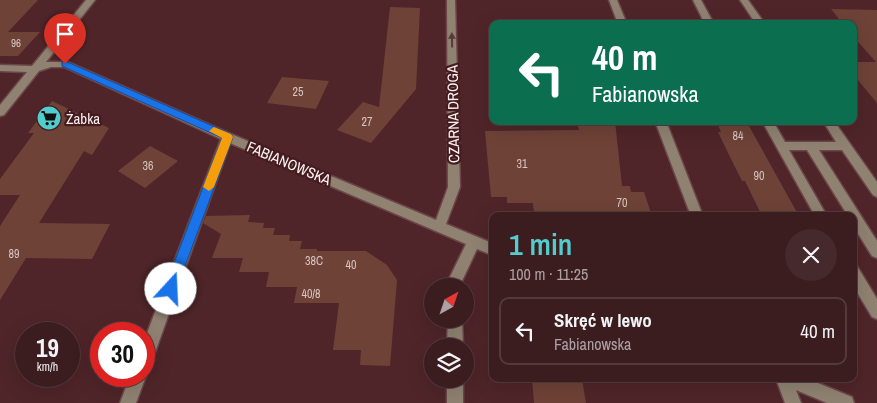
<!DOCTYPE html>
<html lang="pl">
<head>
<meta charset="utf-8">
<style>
  body { margin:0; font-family:"Archivo Narrow",sans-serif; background:#46292c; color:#f1f3f6; height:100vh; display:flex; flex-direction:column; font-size:19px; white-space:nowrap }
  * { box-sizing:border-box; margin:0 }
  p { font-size:16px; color:#aca1a4 }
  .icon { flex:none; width:28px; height:28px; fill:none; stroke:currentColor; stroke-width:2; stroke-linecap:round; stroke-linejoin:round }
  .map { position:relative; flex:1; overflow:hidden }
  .side { position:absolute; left:489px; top:212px; width:368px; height:170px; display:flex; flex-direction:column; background:#3b1c1f; border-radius:10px; box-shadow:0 5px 20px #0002,0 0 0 1px #543a3d }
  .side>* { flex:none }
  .top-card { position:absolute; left:489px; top:20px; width:368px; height:105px; border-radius:10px; box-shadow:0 5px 20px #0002,0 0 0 1px #543a3d; background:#0b6e4f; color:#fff; overflow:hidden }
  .needle { width:32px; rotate:40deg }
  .tools { position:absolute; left:424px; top:278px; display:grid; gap:10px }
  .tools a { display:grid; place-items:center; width:50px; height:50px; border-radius:50%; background:#3b1c1f; box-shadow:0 5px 20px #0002,0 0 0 1px #543a3d; font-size:25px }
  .speed { position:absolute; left:15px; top:322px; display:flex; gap:10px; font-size:25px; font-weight:700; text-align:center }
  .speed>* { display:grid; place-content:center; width:65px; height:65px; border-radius:50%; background:#3b1c1f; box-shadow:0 5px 20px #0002,0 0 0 1px #543a3d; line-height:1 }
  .speed small { font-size:12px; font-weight:400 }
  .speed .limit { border:8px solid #d22; background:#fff; color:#111 }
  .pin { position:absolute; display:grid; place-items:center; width:42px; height:42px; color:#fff; margin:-51px -21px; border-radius:50% 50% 50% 0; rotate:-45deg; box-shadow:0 0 5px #0007 }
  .pin .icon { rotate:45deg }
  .me { position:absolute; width:55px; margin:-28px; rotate:20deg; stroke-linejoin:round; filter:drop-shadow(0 0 4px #0008) }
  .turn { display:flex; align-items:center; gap:18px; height:105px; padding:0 20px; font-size:22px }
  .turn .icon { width:65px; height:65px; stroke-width:2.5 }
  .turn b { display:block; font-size:35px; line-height:42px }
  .round { display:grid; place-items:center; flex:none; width:52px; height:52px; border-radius:26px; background:#46292c }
  .summary { display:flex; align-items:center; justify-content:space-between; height:85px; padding:0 20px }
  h1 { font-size:30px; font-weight:600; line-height:38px; color:#52cdcd }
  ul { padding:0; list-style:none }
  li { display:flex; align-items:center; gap:15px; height:68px; margin:0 10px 8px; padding:0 10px; border:2px solid #543a3d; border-radius:10px }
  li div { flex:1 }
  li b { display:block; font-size:19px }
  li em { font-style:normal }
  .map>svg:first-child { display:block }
  .building { fill:#6e4237 }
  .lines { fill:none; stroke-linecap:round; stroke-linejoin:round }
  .minor-casing { stroke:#6b4549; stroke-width:3 }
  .minor { fill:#8f8271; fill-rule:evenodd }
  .oneway { fill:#5a3a38 }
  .route { fill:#1a73e8; stroke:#114b97 }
  .slow { fill:#f59e0b }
  .labels { text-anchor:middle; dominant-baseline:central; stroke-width:4.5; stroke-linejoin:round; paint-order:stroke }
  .far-number-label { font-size:11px; fill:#d8c4c2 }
  .number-label { font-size:12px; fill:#d8c4c2 }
  .street-label { font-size:15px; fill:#fcf0f0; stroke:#441b1f }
  .poi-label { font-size:15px; fill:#fcf0f0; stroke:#441b1f; text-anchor:start }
</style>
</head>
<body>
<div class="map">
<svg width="877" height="403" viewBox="0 0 877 403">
  <rect width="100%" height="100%" fill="#4f2529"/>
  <!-- building -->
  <g class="building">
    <path d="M 0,0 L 38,0 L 8,32 L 40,32 L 18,56 L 0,56 Z"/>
    <path d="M 390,7 L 420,8 L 416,89 L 371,143 L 337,130 L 363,102 L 379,107 Z"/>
    <path d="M 831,9 L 877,10 L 877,103 L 852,73 L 852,62 L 876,62 L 852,35 L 852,24 L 843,24 Z"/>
    <path d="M 282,77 L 329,81 L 316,109 L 267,103 Z"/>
    <path d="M 52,101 L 109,128 L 92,155 L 84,151 L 39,223 L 110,224 L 92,259 L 26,258 L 0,300 L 0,226 L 20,195 L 0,195 L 0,179 L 34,133 L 28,133 Z"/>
    <path d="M 577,121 L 615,121 L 622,186 L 630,186 L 631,192 L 644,192 L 652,216 L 595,216 L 586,213 L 534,214 L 533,203 L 507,203 L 507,197 L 491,197 L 485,131 L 579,130 Z"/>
    <path d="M 718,125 L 749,126 L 799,216 L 762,216 L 745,181 L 742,181 L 732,161 L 718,132 L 721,132 Z"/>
    <path d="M 150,146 L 178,161 L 145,188 L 118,171 Z"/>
    <path d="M 250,215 L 248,222 L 264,223 L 263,228 L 275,228 L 273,235 L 290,235 L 289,241 L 302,241 L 300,249 L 317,249 L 317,251 L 366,251 L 387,265 L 397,280 L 390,366 L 360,365 L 361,350 L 333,350 L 339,303 L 294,303 L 297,287 L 266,287 L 269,272 L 239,272 L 243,258 L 212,258 L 221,234 L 203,223 L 206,216 Z"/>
    <path d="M 532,379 L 582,379 L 586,403 L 534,403 Z"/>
  </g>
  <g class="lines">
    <defs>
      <g id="minor">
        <path d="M 86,0 L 95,0 L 46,62 L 68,62 L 231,134 L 436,220 L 448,187 L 447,0 L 455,0 L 460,187 L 446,224 L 492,243 L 492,255 L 477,249 L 462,281 L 462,286 L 448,286 L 448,281 L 466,244 L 230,143 L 152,361 L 150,367 L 144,369 L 144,341 L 221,139 L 64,67 L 51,67 L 39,71 L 4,115 L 0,116 L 0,105 L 27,72 L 0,71 L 0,65 L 32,66 Z"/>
        <path d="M 609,0 L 617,0 L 627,24 L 618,24 Z"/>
        <path d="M 693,0 L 701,0 L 714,24 L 705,24 Z"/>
        <path d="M 740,0 L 748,0 L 765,24 L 756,24 Z"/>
        <path d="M 655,121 L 666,121 L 703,216 L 691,216 Z"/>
        <path d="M 762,121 L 773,121 L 785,142 L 836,142 L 823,121 L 834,121 L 877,182 L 877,197 L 873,195 L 842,150 L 819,150 L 877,241 L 877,258 L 872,256 L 852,224 L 852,216 L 848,216 L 807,150 L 789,150 L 827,216 L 815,216 Z"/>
        <path d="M 852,264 L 857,266 L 877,299 L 877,319 L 872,317 L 852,284 Z"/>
        <path d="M 448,319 L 462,319 L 463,346 L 447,346 Z"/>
        <path d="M 144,371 L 146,376 L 136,403 L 120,403 L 130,376 L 144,376 Z"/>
        <rect x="447" y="379" width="16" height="24"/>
        <path d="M 776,379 L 808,379 L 852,397 L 854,403 L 827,403 L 796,390 L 801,403 L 785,403 Z"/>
      </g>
    </defs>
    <!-- minor casing -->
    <use href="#minor" class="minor-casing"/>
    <!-- minor -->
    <use href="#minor" class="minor"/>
  </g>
  <!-- one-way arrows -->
  <defs><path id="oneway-solid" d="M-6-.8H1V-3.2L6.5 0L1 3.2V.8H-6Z" transform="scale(1.25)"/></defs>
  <use class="oneway" href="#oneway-solid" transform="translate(452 40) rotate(-91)"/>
  <!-- route -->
  <path class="route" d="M 65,61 L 231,134 L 233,137 L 175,293 L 171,295 L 166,293 L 164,289 L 222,138 L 62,66 L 62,62 Z"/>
  <!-- slow -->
  <path class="slow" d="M 214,127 L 231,134 L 233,137 L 214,187 L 209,191 L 203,187 L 222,138 L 209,131 Z"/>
  <!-- icons -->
  <defs>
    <symbol id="supermarket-disc" viewBox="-11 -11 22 22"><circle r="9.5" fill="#52cdcd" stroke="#441b1f"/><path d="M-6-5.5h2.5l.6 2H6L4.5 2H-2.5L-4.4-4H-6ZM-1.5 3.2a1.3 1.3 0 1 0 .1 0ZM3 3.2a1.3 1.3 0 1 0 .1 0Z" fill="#111"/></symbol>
  </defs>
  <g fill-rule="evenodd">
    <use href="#supermarket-disc" x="35" y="104" width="28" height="28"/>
  </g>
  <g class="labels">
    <!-- far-number labels -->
    <g class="far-number-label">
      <text x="16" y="43">96</text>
    </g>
    <!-- number labels -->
    <g class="number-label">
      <text x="298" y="92">25</text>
      <text x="367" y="122">27</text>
      <text x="738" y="136">84</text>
      <text x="522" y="164">31</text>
      <text x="148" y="166">36</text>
      <text x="759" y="176">90</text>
      <text x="622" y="203">70</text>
      <text x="14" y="254">89</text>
      <text x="314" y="261">38C</text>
      <text x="351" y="265">40</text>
      <text x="311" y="294">40/8</text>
    </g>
    <!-- street labels -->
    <g class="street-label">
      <text transform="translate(453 114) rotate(-91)">CZARNA DROGA</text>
      <text transform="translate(289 163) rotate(23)">FABIANOWSKA</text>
    </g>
    <!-- poi labels -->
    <g class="poi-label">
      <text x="66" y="118">Żabka</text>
    </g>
  </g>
</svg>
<div class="tools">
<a><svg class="needle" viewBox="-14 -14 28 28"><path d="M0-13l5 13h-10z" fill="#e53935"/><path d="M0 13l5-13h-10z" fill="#aca1a4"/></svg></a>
<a><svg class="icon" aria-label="layers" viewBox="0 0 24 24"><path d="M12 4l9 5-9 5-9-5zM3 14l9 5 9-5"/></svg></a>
</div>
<div class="speed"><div>19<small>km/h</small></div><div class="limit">30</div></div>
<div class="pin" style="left:65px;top:64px;background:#d93025"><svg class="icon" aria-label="arrive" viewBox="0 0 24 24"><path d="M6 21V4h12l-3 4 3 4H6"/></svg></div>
<svg class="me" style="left:171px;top:289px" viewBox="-20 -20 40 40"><circle r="19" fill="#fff"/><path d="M0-13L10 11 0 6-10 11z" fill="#1a73e8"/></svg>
<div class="top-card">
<div class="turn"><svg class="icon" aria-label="left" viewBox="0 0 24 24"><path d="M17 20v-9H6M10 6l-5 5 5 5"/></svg><div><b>40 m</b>Fabianowska</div></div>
</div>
<section class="side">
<div class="summary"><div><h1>1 min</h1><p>100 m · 11:25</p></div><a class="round"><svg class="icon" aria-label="close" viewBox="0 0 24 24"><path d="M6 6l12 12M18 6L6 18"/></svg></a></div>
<ul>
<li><svg class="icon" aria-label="left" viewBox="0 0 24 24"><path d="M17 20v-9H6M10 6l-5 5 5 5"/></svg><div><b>Skręć w lewo</b><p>Fabianowska</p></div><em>40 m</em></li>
</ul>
</section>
</div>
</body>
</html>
